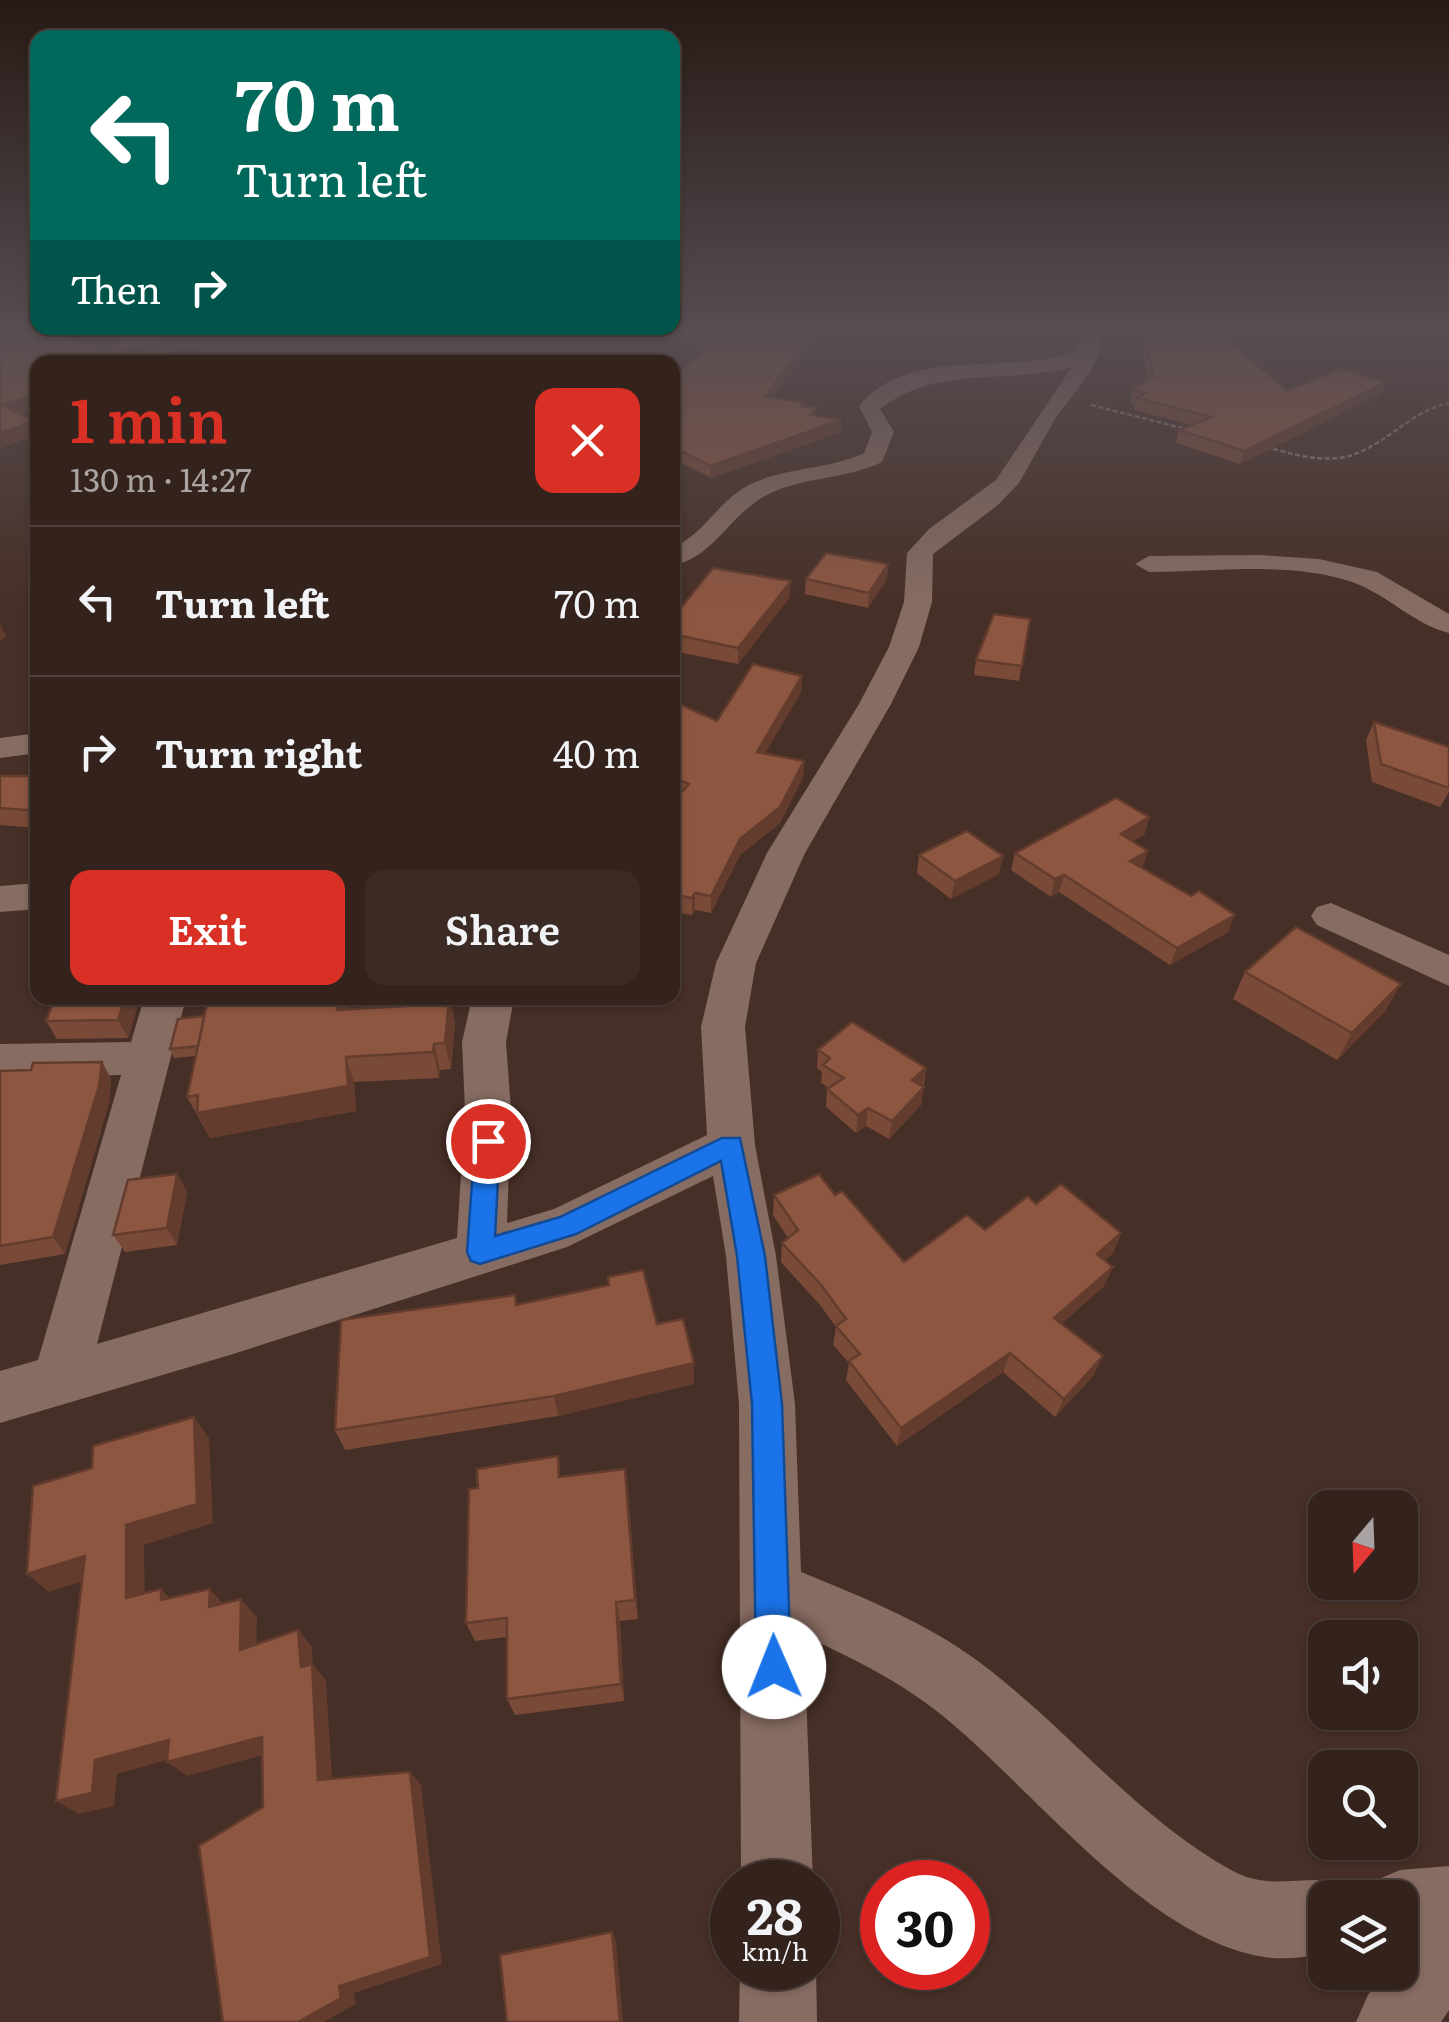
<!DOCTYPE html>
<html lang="en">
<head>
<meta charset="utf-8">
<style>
  body { margin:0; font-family:Literata,serif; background:#3c2b25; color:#f1f3f6; height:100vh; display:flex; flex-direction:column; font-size:38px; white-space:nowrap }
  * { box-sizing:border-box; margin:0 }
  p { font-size:32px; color:#a9a4a3 }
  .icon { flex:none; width:55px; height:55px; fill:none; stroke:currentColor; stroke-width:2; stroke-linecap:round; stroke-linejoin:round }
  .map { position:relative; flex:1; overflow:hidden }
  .side { position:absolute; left:30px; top:355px; width:650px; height:650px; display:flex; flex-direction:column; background:#34231c; border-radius:20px; box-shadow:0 2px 8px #0004,0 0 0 2px #4e403b }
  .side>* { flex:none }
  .top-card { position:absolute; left:30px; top:30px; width:650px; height:305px; border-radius:20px; box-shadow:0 2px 8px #0004,0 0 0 2px #4e403b; background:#00695c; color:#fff; overflow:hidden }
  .needle { width:65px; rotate:199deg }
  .controls { position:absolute; left:1308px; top:1490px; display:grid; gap:20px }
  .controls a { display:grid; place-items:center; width:110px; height:110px; border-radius:20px; background:#34231c; box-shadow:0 2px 8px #0004,0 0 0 2px #4e403b; font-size:50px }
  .speed { position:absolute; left:710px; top:1860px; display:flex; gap:20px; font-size:50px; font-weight:700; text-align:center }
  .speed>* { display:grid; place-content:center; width:130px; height:130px; border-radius:50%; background:#34231c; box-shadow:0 2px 8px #0004,0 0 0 2px #4e403b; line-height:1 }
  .speed small { font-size:25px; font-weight:400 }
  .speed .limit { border:15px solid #d22; background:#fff; color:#111 }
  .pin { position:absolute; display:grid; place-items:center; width:85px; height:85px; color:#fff; margin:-42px; border:5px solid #fff; border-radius:50%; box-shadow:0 2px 10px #0007 }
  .me { position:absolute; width:110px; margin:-55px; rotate:359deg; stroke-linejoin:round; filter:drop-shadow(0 0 8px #0008) }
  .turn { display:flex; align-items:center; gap:35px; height:210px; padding:0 40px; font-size:45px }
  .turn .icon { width:130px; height:130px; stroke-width:2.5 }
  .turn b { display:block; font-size:70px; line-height:85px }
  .then { display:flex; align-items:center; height:95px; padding:0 40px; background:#0003; gap:20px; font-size:38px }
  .round { display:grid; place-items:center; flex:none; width:105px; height:105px; border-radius:20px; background:#3c2b25 }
  .summary { display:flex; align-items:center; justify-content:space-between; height:170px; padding:0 40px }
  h1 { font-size:60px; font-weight:600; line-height:75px; color:#d93025 }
  .action { display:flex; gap:20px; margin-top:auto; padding:20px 40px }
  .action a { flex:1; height:115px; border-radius:20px; background:#d93025; color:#fff; font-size:40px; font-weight:600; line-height:115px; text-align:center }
  .action a+a { background:#3c2b25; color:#f1f3f6 }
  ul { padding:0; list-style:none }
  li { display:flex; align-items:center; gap:30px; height:150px; padding:0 40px; border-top:2px solid #4e403b }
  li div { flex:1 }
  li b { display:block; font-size:38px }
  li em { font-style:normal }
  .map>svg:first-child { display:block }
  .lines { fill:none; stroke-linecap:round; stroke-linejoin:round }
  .path { stroke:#8f7b74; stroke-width:2.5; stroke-dasharray:5 2.5; stroke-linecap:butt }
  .street { fill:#876c62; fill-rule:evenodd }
  .wall { fill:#794a38 }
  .shaded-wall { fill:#633c2e }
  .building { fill:#8d5641; stroke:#633c2e; stroke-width:2.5 }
  .route { fill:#1a73e8; stroke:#114b97; stroke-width:2.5 }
</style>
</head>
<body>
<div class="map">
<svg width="1449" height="2022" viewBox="0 0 1449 2022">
  <rect width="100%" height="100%" fill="#462f26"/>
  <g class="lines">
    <!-- path -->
    <g class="path">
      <path d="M 1091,405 L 1190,430"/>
      <path d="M 1266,447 C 1293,454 1324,464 1352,455 C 1388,443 1411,411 1449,403"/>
    </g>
    <!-- street -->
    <g class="street">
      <path d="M 685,326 L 819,326 C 791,353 729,335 694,332 Z"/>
      <path d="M 1083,326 L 1101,326 L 1099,352 L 1089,374 L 1055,419 L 1019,483 L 998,505 L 933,554 L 932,602 L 919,647 L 891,704 L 805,853 L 756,963 L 745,1027 L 755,1145 L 776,1256 L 795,1404 L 801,1572 C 867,1599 935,1626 991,1671 C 1073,1735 1141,1821 1233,1871 C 1265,1888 1289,1879 1323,1880 C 1332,1881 1342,1887 1351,1891 L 1354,1898 L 1325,1898 L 1325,1954 C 1305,1957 1284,1960 1264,1957 C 1146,1938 1033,1789 943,1716 C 901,1682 853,1658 804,1636 L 813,1882 L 741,1882 L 739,1404 L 726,1256 L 713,1176 L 567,1247 L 230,1355 L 0,1423 L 0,1371 L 38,1360 L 121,1075 L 0,1078 L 0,1044 L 131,1042 L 144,998 L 186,998 L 97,1344 L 457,1238 L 465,1110 L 462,1042 L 472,998 L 514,998 L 506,1042 L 511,1110 L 507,1223 L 554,1209 L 707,1135 L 701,1027 L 716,963 L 767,853 L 859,704 L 889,647 L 904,602 L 907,553 L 929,529 L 996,480 L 1072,367 C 1006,385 937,364 880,409 L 894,432 L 882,462 C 843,481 793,476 757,501 C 725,523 713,556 672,566 L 672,548 C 705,534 719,499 751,484 C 786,467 828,470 864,453 L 872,432 L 859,406 C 912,343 1010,378 1078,350 Z"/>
      <path d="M 1260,555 L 1319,559 L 1377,572 L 1449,614 L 1449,633 C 1413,624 1387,594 1352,582 C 1289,561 1214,572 1149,572 L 1135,564 L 1149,556 Z"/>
      <path d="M 38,733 L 38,753 L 0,758 L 0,738 Z"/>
      <path d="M 38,883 L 38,909 L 0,912 L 0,886 Z"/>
      <path d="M 1331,903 L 1449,955 L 1449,986 L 1317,925 L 1311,916 L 1317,907 Z"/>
      <path d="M 1449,1866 L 1449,2010 L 1441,2022 L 1356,2022 L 1368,1995 L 1383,1972 L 1400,1972 L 1400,1949 L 1404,1943 L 1400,1944 L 1400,1898 L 1367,1898 L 1374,1881 L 1400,1870 Z"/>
      <path d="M 740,1968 L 816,1968 L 817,2022 L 739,2022 Z"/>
    </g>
  </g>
  <!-- wall -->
  <g class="wall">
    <path d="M 0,326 L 108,350 L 118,344 L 60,328 L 213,328 L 216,340 L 132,362 L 38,362 L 38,408 L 19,414 L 35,421 L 38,428 L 38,434 L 0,448 Z"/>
    <path d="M 805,326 L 902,326 L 893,338 L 817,335 L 772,398 L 804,402 L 804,407 L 817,416 L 841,420 L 841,432 L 711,478 L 672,458 L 672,377 L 704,350 L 690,348 L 690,341 L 636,333 L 636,328 L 672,328 L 759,333 L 794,332 Z"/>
    <path d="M 1005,326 L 1045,326 L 1040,338 L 1004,334 Z"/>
    <path d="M 1145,342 L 1287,391 L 1386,382 L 1381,394 L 1240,464 L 1176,443 L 1179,430 L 1191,425 L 1134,410 L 1135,404 L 1130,402 L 1133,390 L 1149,379 L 1143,353 Z"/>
    <path d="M 888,564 L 887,579 L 868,608 L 805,594 L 806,579 Z"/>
    <path d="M 790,597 L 738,664 L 672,651 L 672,619 Z"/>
    <path d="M 1030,619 L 1019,681 L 974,675 L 976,660 Z"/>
    <path d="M 802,676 L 801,692 L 765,753 L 804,761 L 803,777 L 780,823 L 740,855 L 711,913 L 695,910 L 692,915 L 681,913 L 672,924 L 672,803 L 679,796 L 672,793 L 672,701 L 717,721 Z"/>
    <path d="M 1374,722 L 1449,747 L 1449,792 L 1440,807 L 1372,782 L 1366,740 Z"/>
    <path d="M 0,776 L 38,776 L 38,828 L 0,825 Z"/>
    <path d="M 1149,817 L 1144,835 L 1132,841 L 1148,851 L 1142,868 L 1191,896 L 1228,932 L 1170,965 L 1059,892 L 1051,897 L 1011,870 L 1015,853 Z"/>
    <path d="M 919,855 L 999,874 L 951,899 L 917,873 Z"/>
    <path d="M 1245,972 L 1386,1010 L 1337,1060 L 1233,999 Z"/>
    <path d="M 140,998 L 128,1038 L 57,1039 L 46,1021 Z"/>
    <path d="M 350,1009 L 455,1022 L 451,1069 L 440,1070 L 439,1078 L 354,1082 L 356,1111 L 210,1138 L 187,1097 L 196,1056 L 174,1058 L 170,1049 Z"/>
    <path d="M 818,1050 L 926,1068 L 921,1105 L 889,1139 L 866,1126 L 856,1133 L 826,1107 L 827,1089 L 829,1088 L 821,1083 L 822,1072 L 817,1068 Z"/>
    <path d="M 102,1062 L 111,1079 L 109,1103 L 65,1254 L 0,1265 L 0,1071 L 31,1070 Z"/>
    <path d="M 177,1174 L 187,1192 L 177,1245 L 125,1252 L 113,1235 Z"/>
    <path d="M 774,1195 L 835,1195 L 904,1262 L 985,1230 L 1036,1204 L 1121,1233 L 1113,1253 L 1105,1260 L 1104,1286 L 1062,1323 L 1094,1375 L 1055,1417 L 1003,1372 L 897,1446 L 846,1380 L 849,1363 L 833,1345 L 836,1327 L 820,1305 L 781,1262 L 782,1243 L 788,1238 L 773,1215 Z"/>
    <path d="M 515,1295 L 518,1305 L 657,1324 L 694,1363 L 694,1384 L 558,1416 L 345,1450 L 335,1430 Z"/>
    <path d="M 625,1469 L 638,1619 L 620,1621 L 624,1701 L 515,1715 L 507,1699 L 507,1637 L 475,1641 L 466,1623 L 563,1477 Z"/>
  </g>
  <!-- shaded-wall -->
  <g class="shaded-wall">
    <path d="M 817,326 L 817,335 L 765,408 L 765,397 Z"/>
    <path d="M 896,326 L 902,326 L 893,338 L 894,328 Z"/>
    <path d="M 213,328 L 216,340 L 132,362 L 96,362 L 99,358 Z"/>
    <path d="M 1386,382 L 1381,394 L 1240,464 L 1244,451 Z"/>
    <path d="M 38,394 L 38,408 L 6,418 L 1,405 Z"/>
    <path d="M 841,420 L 841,432 L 711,478 L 710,466 Z"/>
    <path d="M 35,421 L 38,428 L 38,434 L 0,448 L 0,433 Z"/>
    <path d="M 888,564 L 887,579 L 868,608 L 869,593 Z"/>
    <path d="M 791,581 L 790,597 L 738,664 L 738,648 Z"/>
    <path d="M 0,624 L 6,636 L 0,641 Z"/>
    <path d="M 802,676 L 801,692 L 757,768 L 757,752 Z"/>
    <path d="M 804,761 L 803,777 L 780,823 L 740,855 L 711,913 L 711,896 L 740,839 Z"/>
    <path d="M 1149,817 L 1144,835 L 1115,851 L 1121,834 Z"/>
    <path d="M 1148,851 L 1142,868 L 1130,861 Z"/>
    <path d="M 1003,856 L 999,874 L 951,899 L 955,881 Z"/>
    <path d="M 1064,875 L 1059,892 L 1051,897 L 1055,879 Z"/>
    <path d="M 695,893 L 695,910 L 692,915 L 692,898 Z"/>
    <path d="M 681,896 L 681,913 L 672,924 L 672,906 Z"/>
    <path d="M 1235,915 L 1228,932 L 1170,965 L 1177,948 Z"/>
    <path d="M 1401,984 L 1386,1010 L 1337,1060 L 1352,1033 Z"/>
    <path d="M 125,998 L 140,998 L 128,1038 L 118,1020 Z"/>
    <path d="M 339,998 L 351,998 L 346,1035 L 337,1010 Z"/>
    <path d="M 450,998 L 455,1022 L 451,1069 L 445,1043 Z"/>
    <path d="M 434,1044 L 440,1070 L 439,1078 L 433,1052 Z"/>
    <path d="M 346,1057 L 354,1082 L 356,1111 L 210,1138 L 197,1113 Z"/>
    <path d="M 102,1062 L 111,1079 L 109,1103 L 65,1254 L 53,1237 Z"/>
    <path d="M 926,1068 L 922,1086 L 912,1080 Z"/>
    <path d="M 924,1087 L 921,1105 L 889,1139 L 892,1121 Z"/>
    <path d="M 868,1108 L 866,1126 L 856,1133 L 858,1115 Z"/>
    <path d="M 177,1174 L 187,1192 L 177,1245 L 167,1228 Z"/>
    <path d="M 1121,1233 L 1113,1253 L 1089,1274 L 1097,1254 Z"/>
    <path d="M 1113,1267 L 1104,1286 L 1047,1337 L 1054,1318 Z"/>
    <path d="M 1010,1353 L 1003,1372 L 897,1446 L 901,1428 Z"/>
    <path d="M 1103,1356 L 1094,1375 L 1055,1417 L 1064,1399 Z"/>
    <path d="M 694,1363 L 694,1384 L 558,1416 L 554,1396 Z"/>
    <path d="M 194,1417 L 209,1438 L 213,1523 L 144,1545 L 145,1616 L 126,1598 L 126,1525 Z"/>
    <path d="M 625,1469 L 628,1491 L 638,1619 L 635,1600 Z"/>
    <path d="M 85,1556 L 105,1574 L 49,1592 L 27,1574 Z"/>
    <path d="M 161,1589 L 179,1607 L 161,1600 Z"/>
    <path d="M 210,1589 L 226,1607 L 209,1607 Z"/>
    <path d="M 241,1599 L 257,1617 L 256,1666 L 240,1650 Z"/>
    <path d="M 616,1602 L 620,1621 L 624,1701 L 621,1684 Z"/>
    <path d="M 298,1630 L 312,1647 L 313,1665 L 326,1680 L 333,1794 L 318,1780 L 301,1667 Z"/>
    <path d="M 262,1737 L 278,1751 L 187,1776 L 167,1762 Z"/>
    <path d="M 169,1740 L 188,1754 L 117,1774 L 114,1806 L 79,1814 L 56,1801 L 95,1760 Z"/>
    <path d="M 410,1772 L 421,1785 L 442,1964 L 354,1993 L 356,2004 L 324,2022 L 298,2022 L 339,1986 Z"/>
    <path d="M 612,1932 L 616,1941 L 623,2022 L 620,2022 Z"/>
  </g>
  <!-- building -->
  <g class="building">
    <path d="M 0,326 L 33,326 L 108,350 L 123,341 L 117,333 L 98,328 L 213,328 L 99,358 L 104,361 L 96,362 L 38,362 L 38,394 L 1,405 L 35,421 L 0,433 Z"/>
    <path d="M 672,326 L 697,326 L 759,333 L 794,332 L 805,326 L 817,326 L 765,397 L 804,402 L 801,406 L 817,408 L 811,415 L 841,420 L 710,466 L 672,446 L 672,377 L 714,341 L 690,337 L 698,331 L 672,328 Z"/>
    <path d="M 850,326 L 896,326 L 894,328 Z"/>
    <path d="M 1229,340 L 1287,391 L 1339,369 L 1386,382 L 1244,451 L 1179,430 L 1212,417 L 1137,398 L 1145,393 L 1133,390 L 1154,376 L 1145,342 Z"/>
    <path d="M 826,553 L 888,564 L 869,593 L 806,579 Z"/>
    <path d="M 713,568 L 791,581 L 738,648 L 672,634 L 672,619 Z"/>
    <path d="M 994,614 L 1030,619 L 1022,666 L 976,660 Z"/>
    <path d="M 753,664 L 802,676 L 757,752 L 804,761 L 780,807 L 740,839 L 711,896 L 695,893 L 692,898 L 681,896 L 672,906 L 672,813 L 675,809 L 672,808 L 672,803 L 689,784 L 672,777 L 672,701 L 717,721 Z"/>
    <path d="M 1374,722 L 1449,747 L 1449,788 L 1381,764 Z"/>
    <path d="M 0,776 L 38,776 L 38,811 L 0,808 Z"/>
    <path d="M 1116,798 L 1149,817 L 1121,834 L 1148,851 L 1130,861 L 1191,896 L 1199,891 L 1235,915 L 1177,948 L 1064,875 L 1055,879 L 1015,853 Z"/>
    <path d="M 967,831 L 1003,856 L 955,881 L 919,855 Z"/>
    <path d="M 1296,927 L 1401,984 L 1352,1033 L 1245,972 Z"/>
    <path d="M 55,998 L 125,998 L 118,1020 L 46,1021 Z"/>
    <path d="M 219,998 L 339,998 L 337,1010 L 404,1006 L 404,1000 L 449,998 L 445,1043 L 434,1044 L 433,1052 L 346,1057 L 348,1086 L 197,1113 L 198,1095 L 187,1097 L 208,999 Z"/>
    <path d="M 204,1016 L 198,1046 L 170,1049 L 178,1019 Z"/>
    <path d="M 852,1022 L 926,1068 L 912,1080 L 924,1087 L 892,1121 L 868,1108 L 858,1115 L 827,1089 L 844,1078 L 823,1065 L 830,1058 L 818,1050 Z"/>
    <path d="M 102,1062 L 99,1086 L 53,1237 L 0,1246 L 0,1071 L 31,1070 L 33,1063 Z"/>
    <path d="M 177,1174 L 167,1228 L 113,1235 L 128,1180 Z"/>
    <path d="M 819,1174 L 835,1195 L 842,1191 L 904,1262 L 967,1215 L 985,1230 L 1028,1196 L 1036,1204 L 1061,1184 L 1121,1233 L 1097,1254 L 1113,1267 L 1054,1318 L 1103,1356 L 1064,1399 L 1010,1353 L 901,1428 L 849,1361 L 860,1354 L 836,1326 L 846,1319 L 822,1286 L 782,1243 L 798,1230 L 774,1195 Z"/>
    <path d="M 643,1270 L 657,1324 L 683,1319 L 694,1363 L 554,1396 L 335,1430 L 341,1320 L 515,1295 L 516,1305 L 609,1285 L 608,1277 Z"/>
    <path d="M 194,1417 L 197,1504 L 126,1525 L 126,1598 L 161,1589 L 161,1600 L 210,1589 L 209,1607 L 241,1599 L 240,1650 L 298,1630 L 301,1667 L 312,1664 L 318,1780 L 410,1772 L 430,1957 L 339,1986 L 341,1998 L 298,2022 L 223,2022 L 199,1846 L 263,1807 L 262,1737 L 167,1762 L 169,1740 L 95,1760 L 92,1793 L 56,1801 L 85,1556 L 27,1574 L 33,1486 L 92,1468 L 93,1446 Z"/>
    <path d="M 558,1456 L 559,1477 L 625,1469 L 635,1600 L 616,1602 L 621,1684 L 507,1699 L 507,1618 L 466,1623 L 469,1489 L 478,1488 L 477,1469 Z"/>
    <path d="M 612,1932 L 620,2022 L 507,2022 L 500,1955 Z"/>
  </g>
  <!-- sky -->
  <linearGradient id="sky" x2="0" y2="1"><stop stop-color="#261a15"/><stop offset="0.54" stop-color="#574d52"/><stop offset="1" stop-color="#574d52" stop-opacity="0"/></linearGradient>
  <rect width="1449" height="609" fill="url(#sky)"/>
  <!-- route -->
  <path class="route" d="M 488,1131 L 497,1134 L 500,1141 L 495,1236 L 560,1217 L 722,1138 L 740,1138 L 765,1256 L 782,1404 L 791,1667 L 786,1679 L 774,1684 L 761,1679 L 756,1667 L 752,1404 L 737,1256 L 721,1161 L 576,1234 L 480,1264 L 471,1261 L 467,1252 L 475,1141 L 479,1134 Z"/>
</svg>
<div class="controls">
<a><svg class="needle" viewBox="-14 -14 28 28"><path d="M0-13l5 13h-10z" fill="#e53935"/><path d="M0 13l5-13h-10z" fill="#a9a4a3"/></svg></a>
<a><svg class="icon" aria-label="sound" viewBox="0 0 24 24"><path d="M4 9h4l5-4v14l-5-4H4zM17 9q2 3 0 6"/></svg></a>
<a><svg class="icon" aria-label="search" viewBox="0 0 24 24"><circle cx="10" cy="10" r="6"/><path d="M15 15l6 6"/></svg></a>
<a><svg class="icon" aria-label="layers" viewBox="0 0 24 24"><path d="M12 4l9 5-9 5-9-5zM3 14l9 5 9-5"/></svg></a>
</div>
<div class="speed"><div>28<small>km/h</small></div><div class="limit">30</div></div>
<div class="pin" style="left:488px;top:1141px;background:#d93025"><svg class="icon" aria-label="arrive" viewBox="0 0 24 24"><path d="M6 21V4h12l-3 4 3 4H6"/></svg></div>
<svg class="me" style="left:774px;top:1667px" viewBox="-20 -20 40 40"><circle r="19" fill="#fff"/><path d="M0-13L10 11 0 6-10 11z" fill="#1a73e8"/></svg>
<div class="top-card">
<div class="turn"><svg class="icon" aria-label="left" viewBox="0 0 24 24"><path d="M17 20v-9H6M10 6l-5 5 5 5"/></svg><div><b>70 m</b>Turn left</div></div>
<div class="then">Then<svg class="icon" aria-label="right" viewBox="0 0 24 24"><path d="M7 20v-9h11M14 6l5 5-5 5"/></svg></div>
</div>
<section class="side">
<div class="summary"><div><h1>1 min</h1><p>130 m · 14:27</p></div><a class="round" style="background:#d93025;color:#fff"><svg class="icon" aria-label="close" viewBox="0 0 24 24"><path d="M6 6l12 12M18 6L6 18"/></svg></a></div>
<ul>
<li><svg class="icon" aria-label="left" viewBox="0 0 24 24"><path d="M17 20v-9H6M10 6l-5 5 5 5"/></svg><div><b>Turn left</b></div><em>70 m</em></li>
<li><svg class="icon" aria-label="right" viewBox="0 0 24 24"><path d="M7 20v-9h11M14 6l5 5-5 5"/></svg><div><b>Turn right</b></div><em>40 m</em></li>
</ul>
<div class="action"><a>Exit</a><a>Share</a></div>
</section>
</div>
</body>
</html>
